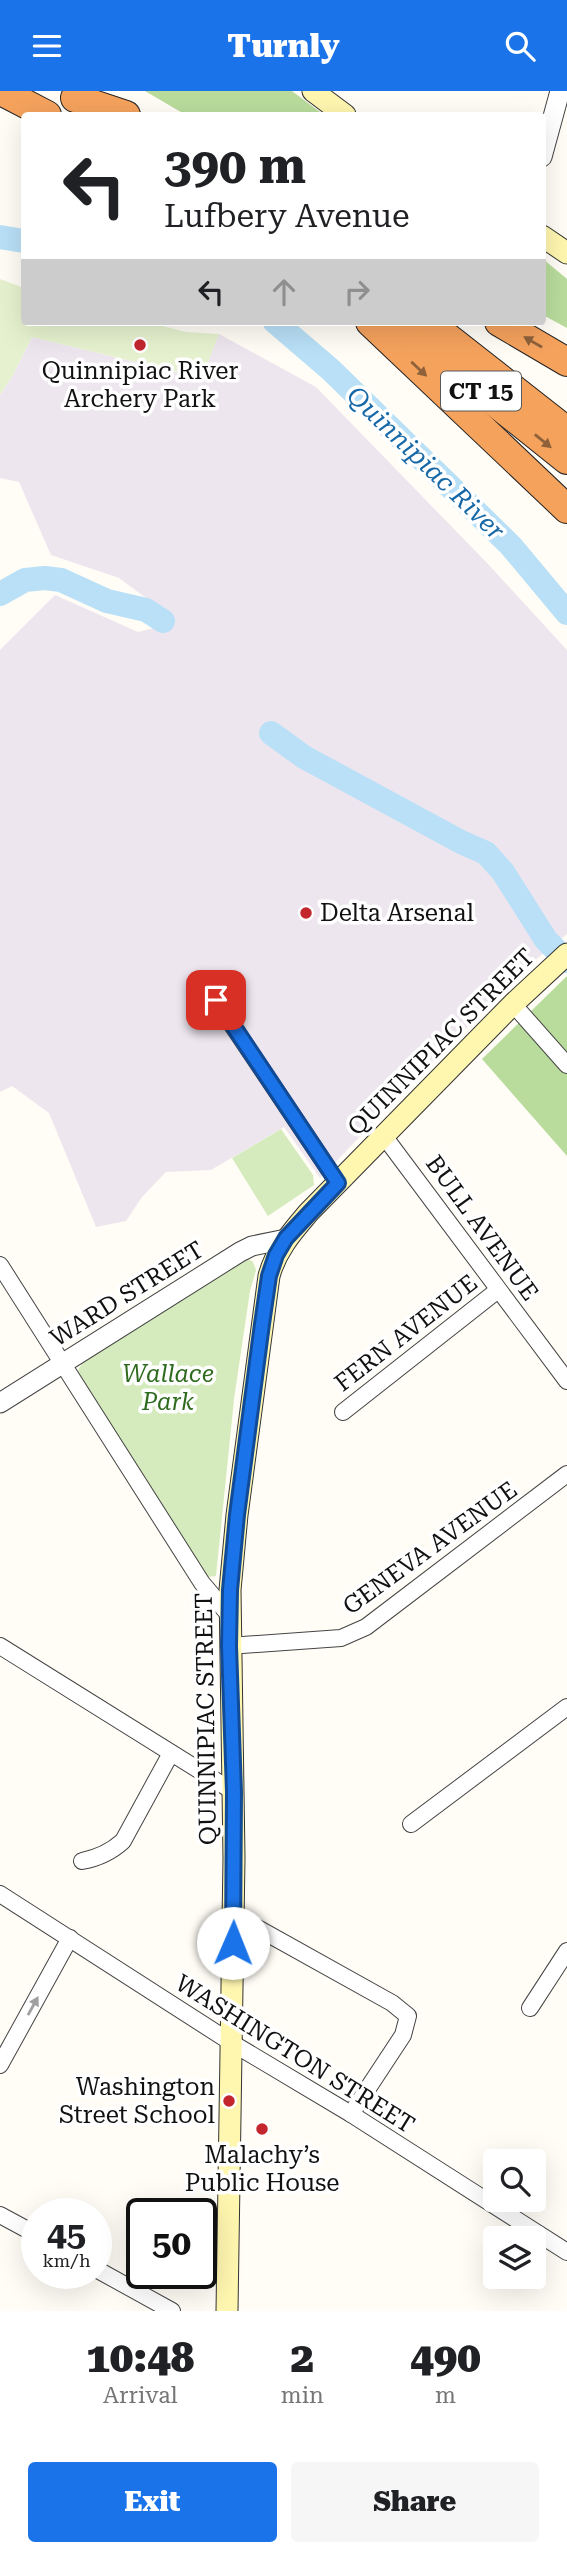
<!DOCTYPE html>
<html lang="en">
<head>
<meta charset="utf-8">
<style>
  body { margin:0; font-family:"Roboto Serif",serif; background:#f6f6f6; color:#202124; height:100vh; display:flex; flex-direction:column; font-size:26px; white-space:nowrap }
  * { box-sizing:border-box; margin:0 }
  p { font-size:23px; color:#757577 }
  .icon { flex:none; width:38px; height:38px; fill:none; stroke:currentColor; stroke-width:2; stroke-linecap:round; stroke-linejoin:round }
  .map { position:relative; height:2220px; overflow:hidden }
  .sheet { display:flex; flex-direction:column; background:#fff; flex:1 }
  .sheet>* { flex:none }
  .banner { position:absolute; left:21px; top:21px; width:525px; height:214px; border-radius:7px; box-shadow:0 7px 28px #0002; background:#fff; color:#202124; overflow:hidden }
  .tools { position:absolute; left:483px; top:2058px; display:grid; gap:14px }
  .tools a { display:grid; place-items:center; width:63px; height:63px; border-radius:7px; background:#fff; box-shadow:0 7px 28px #0002; font-size:35px }
  .speed { position:absolute; left:21px; top:2107px; display:flex; gap:14px; font-size:35px; font-weight:700; text-align:center }
  .speed>* { display:grid; place-content:center; width:91px; height:91px; border-radius:50%; background:#fff; box-shadow:0 7px 28px #0002; line-height:1 }
  .speed small { font-size:18px; font-weight:400 }
  .speed .limit { border:4px solid #111; border-radius:10px; background:#fff; color:#111 }
  .pin { position:absolute; display:grid; place-items:center; width:60px; height:60px; color:#fff; margin:-30px; border-radius:14px; box-shadow:0 4px 10px #0006 }
  .me { position:absolute; width:77px; margin:-38px; rotate:1deg; stroke-linejoin:round; filter:drop-shadow(0 0 5px #0008) }
  .turn { display:flex; align-items:center; gap:24px; height:147px; padding:0 28px; font-size:32px }
  .turn .icon { width:91px; height:91px; stroke-width:2.5 }
  .turn b { display:block; font-size:49px; line-height:60px }
  .lanes { display:flex; align-items:center; height:66px; padding:0 28px; background:#0003; justify-content:center; gap:35px; direction:ltr }
  .lanes .off { opacity:.35 }
  .eta { display:flex; justify-content:space-evenly; align-items:center; height:119px; text-align:center }
  .eta b { font-size:42px; font-weight:800; line-height:49px }
  .cta { display:flex; gap:14px; margin-top:auto; padding:14px 28px }
  .cta a { flex:1; height:80px; border-radius:7px; background:#1a73e8; color:#fff; font-size:28px; font-weight:800; line-height:80px; text-align:center }
  .cta a+a { background:#f6f6f6; color:#202124 }
  header { display:flex; justify-content:space-between; align-items:center; height:91px; padding:0 28px; background:#1a73e8; color:#fff; font-size:32px; font-weight:800 }
  .map>svg:first-child { display:block }
  .industrial { fill:#eee6ef }
  .green { fill:#d5ebbd }
  .forest { fill:#b9dc9c }
  .pitch { fill:#e6f2cf }
  .lines { fill:none; stroke-linecap:round; stroke-linejoin:round }
  .river { stroke:#b9e0f7; stroke-width:24 }
  .minor-casing { stroke:#444; stroke-width:18 }
  .tertiary-casing { stroke:#444; stroke-width:21 }
  .secondary-casing { stroke:#333; stroke-width:23 }
  .motorway-casing { stroke:#222; stroke-width:30 }
  .minor { stroke:#fff; stroke-width:16 }
  .tertiary { stroke:#fff; stroke-width:19 }
  .secondary { stroke:#fff6b0; stroke-width:21 }
  .motorway { stroke:#f5a25d; stroke-width:28 }
  .oneway { fill:#8e613b }
  .oneway2 { fill:#a0a0a0 }
  .route-casing { stroke:#114b97; stroke-width:18 }
  .route { stroke:#1a73e8; stroke-width:12 }
  .poi-dot { fill:#c4262e; stroke:#fff; stroke-width:2.5 }
  .labels { text-anchor:middle; dominant-baseline:central; stroke-width:7; stroke-linejoin:round; paint-order:stroke }
  .shield { fill:#fff; stroke:#585858; stroke-width:2 }
  .shield-label { font-size:23px; font-weight:bold; fill:#111 }
  .poi-label { font-size:24px; fill:#111; stroke:#fff }
  .street-label { font-size:24px; fill:#111; stroke:#fff }
  .park-label { font-size:24px; font-style:italic; fill:#2f6b1f; stroke:#fff }
  .water-label { font-size:26px; font-style:italic; fill:#1768a6; stroke:#fff }
</style>
</head>
<body>
<header><svg class="icon" aria-label="menu" viewBox="0 0 24 24"><path d="M4 6h16M4 12h16M4 18h16"/></svg>Turnly<svg class="icon" aria-label="search" viewBox="0 0 24 24"><circle cx="10" cy="10" r="6"/><path d="M15 15l6 6"/></svg></header>
<div class="map">
<svg width="567" height="2220" viewBox="0 0 567 2220">
  <rect width="100%" height="100%" fill="#fffdf5"/>
  <!-- industrial -->
  <path class="industrial" d="M 219,243 L 316,296 L 489,474 L 567,559 L 567,843 L 534,870 L 437,966 L 320,1087 L 284,1036 L 211,1079 L 166,1081 L 142,1106 L 126,1130 L 96,1136 L 49,1022 L 12,995 L 0,1001 L 0,559 L 55,504 L 138,541 L 158,536 L 169,524 L 119,487 L 51,464 L 19,391 L 0,387 L 0,304 L 13,284 L 32,246 L 201,287 Z"/>
  <!-- green -->
  <g class="green">
    <path d="M 281,1038 L 313,1084 L 314,1094 L 268,1125 L 232,1067 Z"/>
    <path d="M 247,1167 L 253,1171 L 256,1179 L 250,1200 L 234,1308 L 216,1485 L 207,1486 L 83,1293 L 78,1279 L 85,1268 Z"/>
  </g>
  <!-- forest -->
  <g class="forest">
    <path d="M 145,0 L 292,0 L 324,24 L 186,24 Z"/>
    <path d="M 543,168 L 567,188 L 567,237 L 543,224 Z"/>
    <path d="M 567,885 L 567,1065 L 482,968 Z"/>
  </g>
  <!-- pitch -->
  <path class="pitch" d="M 0,188 L 24,197 L 24,231 L 147,231 L 186,241 L 219,243 L 202,287 L 32,246 L 13,284 L 0,304 Z"/>
  <g class="lines">
    <!-- river -->
    <g class="river">
      <path d="M 0,146 L 24,150"/>
      <path d="M 275,231 L 331,279 L 511,455 L 567,522"/>
      <path d="M 0,503 L 25,489 L 45,487 L 61,489 L 107,510 L 146,519 L 163,530"/>
      <path d="M 271,642 L 304,666 L 461,751 L 486,762 L 503,781 L 546,849 L 567,870"/>
    </g>
    <defs>
      <g id="minor">
        <path d="M 216,910 L 338,1092"/>
        <path d="M 513,913 L 567,974"/>
        <path d="M 384,1045 L 567,1290"/>
        <path d="M 0,1174 L 202,1492 L 229,1524"/>
        <path d="M 343,1321 L 498,1199"/>
        <path d="M 0,1555 L 234,1701"/>
        <path d="M 229,1555 L 341,1547 L 366,1536 L 567,1383"/>
        <path d="M 411,1733 L 567,1616"/>
        <path d="M 82,1770 C 98,1767 111,1761 123,1750 L 171,1662"/>
        <path d="M 0,1803 L 232,1952 L 351,2023 L 567,2161"/>
        <path d="M 234,1824 L 392,1912 L 408,1925 L 403,1944 L 351,2023"/>
        <path d="M 530,1917 L 567,1860"/>
        <path d="M 0,1974 L 70,1847"/>
        <path d="M 0,2124 L 37,2144"/>
        <path d="M 96,2178 L 172,2220"/>
      </g>
      <g id="tertiary">
        <path d="M 542,66 L 560,0"/>
        <path d="M 0,1312 L 240,1161 L 252,1155 L 286,1148"/>
      </g>
      <g id="secondary">
        <path d="M 313,0 L 345,24"/>
        <path d="M 542,145 L 567,162"/>
        <path d="M 227,2220 L 234,1767 L 230,1499 L 237,1424 L 269,1185 C 276,1159 292,1141 309,1121 L 513,913 L 567,863"/>
      </g>
      <g id="motorway">
        <path d="M 1,0 L 47,24"/>
        <path d="M 75,7 L 126,24"/>
        <path d="M 370,231 L 567,418"/>
        <path d="M 394,231 L 567,369"/>
        <path d="M 428,231 L 567,340"/>
        <path d="M 499,231 L 567,271"/>
      </g>
    </defs>
    <!-- minor casing -->
    <use href="#minor" class="minor-casing"/>
    <!-- tertiary casing -->
    <use href="#tertiary" class="tertiary-casing"/>
    <!-- secondary casing -->
    <use href="#secondary" class="secondary-casing"/>
    <!-- motorway casing -->
    <use href="#motorway" class="motorway-casing"/>
    <!-- minor -->
    <use href="#minor" class="minor"/>
    <!-- tertiary -->
    <use href="#tertiary" class="tertiary"/>
    <!-- secondary -->
    <use href="#secondary" class="secondary"/>
    <!-- motorway -->
    <use href="#motorway" class="motorway"/>
  </g>
  <!-- one-way arrows -->
  <defs><path id="oneway-solid" d="M-6-.8H1V-3.2L6.5 0L1 3.2V.8H-6Z" transform="scale(1.75)"/></defs>
  <g class="oneway">
    <use href="#oneway-solid" transform="translate(533 251) rotate(-150)"/>
    <use href="#oneway-solid" transform="translate(419 278) rotate(43)"/>
    <use href="#oneway-solid" transform="translate(543 350) rotate(39)"/>
  </g>
  <use class="oneway2" href="#oneway-solid" transform="translate(33 1915) rotate(-61)"/>
  <g class="lines">
    <defs>
      <path id="route" d="M 216,909 L 338,1092 L 286,1147 L 276,1164 L 269,1185 L 262,1233 L 237,1424 L 230,1499 L 229,1555 L 234,1701 L 233,1852"/>
    </defs>
    <!-- route casing -->
    <use href="#route" class="route-casing"/>
    <!-- route -->
    <use href="#route" class="route"/>
  </g>
  <!-- markers -->
  <g class="poi-dot">
    <circle cx="140" cy="254" r="7"/>
    <circle cx="306" cy="822" r="7"/>
    <circle cx="229" cy="2010" r="7"/>
    <circle cx="262" cy="2038" r="7"/>
  </g>
  <g class="labels">
    <!-- shield labels -->
    <rect class="shield" x="441" y="280.5" width="80" height="39" rx="5"/>
    <g class="shield-label">
      <text x="481" y="300">CT 15</text>
    </g>
    <!-- poi labels -->
    <g class="poi-label">
      <text x="140" y="280">Quinnipiac River<tspan x="140" dy="28">Archery Park</tspan></text>
      <text x="320" y="822" text-anchor="start">Delta Arsenal</text>
      <text x="215" y="1996" text-anchor="end">Washington<tspan x="215" dy="28">Street School</tspan></text>
      <text x="262" y="2064">Malachy’s<tspan x="262" dy="28">Public House</tspan></text>
    </g>
    <!-- street labels -->
    <g class="street-label">
      <text transform="translate(441 951) rotate(-45)">QUINNIPIAC STREET</text>
      <text transform="translate(482 1137) rotate(54)">BULL AVENUE</text>
      <text transform="translate(127 1203) rotate(-32)">WARD STREET</text>
      <text transform="translate(406 1242) rotate(-38)">FERN AVENUE</text>
      <text transform="translate(430 1457) rotate(-36)">GENEVA AVENUE</text>
      <text transform="translate(206 1628) rotate(-91)">QUINNIPIAC STREET</text>
      <text transform="translate(295 1963) rotate(32)">WASHINGTON STREET</text>
    </g>
    <!-- park labels -->
    <g class="park-label">
      <text x="168" y="1283">Wallace<tspan x="168" dy="28">Park</tspan></text>
    </g>
    <!-- water labels -->
    <g class="water-label">
      <text transform="translate(426 372) rotate(44)">Quinnipiac River</text>
    </g>
  </g>
</svg>
<div class="tools">
<a><svg class="icon" aria-label="search" viewBox="0 0 24 24"><circle cx="10" cy="10" r="6"/><path d="M15 15l6 6"/></svg></a>
<a><svg class="icon" aria-label="layers" viewBox="0 0 24 24"><path d="M12 4l9 5-9 5-9-5zM3 14l9 5 9-5"/></svg></a>
</div>
<div class="speed"><div>45<small>km/h</small></div><div class="limit">50</div></div>
<div class="pin" style="left:216px;top:909px;background:#d93025"><svg class="icon" aria-label="arrive" viewBox="0 0 24 24"><path d="M6 21V4h12l-3 4 3 4H6"/></svg></div>
<svg class="me" style="left:233px;top:1852px" viewBox="-20 -20 40 40"><circle r="19" fill="#fff"/><path d="M0-13L10 11 0 6-10 11z" fill="#1a73e8"/></svg>
<div class="banner">
<div class="turn"><svg class="icon" aria-label="left" viewBox="0 0 24 24"><path d="M17 20v-9H6M10 6l-5 5 5 5"/></svg><div><b>390 m</b>Lufbery Avenue</div></div>
<div class="lanes"><svg class="icon" aria-label="left" viewBox="0 0 24 24"><path d="M17 20v-9H6M10 6l-5 5 5 5"/></svg><svg class="icon off" aria-label="ahead" viewBox="0 0 24 24"><path d="M12 20V5M6 11l6-6 6 6"/></svg><svg class="icon off" aria-label="right" viewBox="0 0 24 24"><path d="M7 20v-9h11M14 6l5 5-5 5"/></svg></div>
</div>
</div>
<section class="sheet">
<div class="eta">
<div><b>10:48</b><p>Arrival</p></div>
<div><b>2</b><p>min</p></div>
<div><b>490</b><p>m</p></div>
</div>
<div class="cta"><a>Exit</a><a>Share</a></div>
</section>
</body>
</html>
